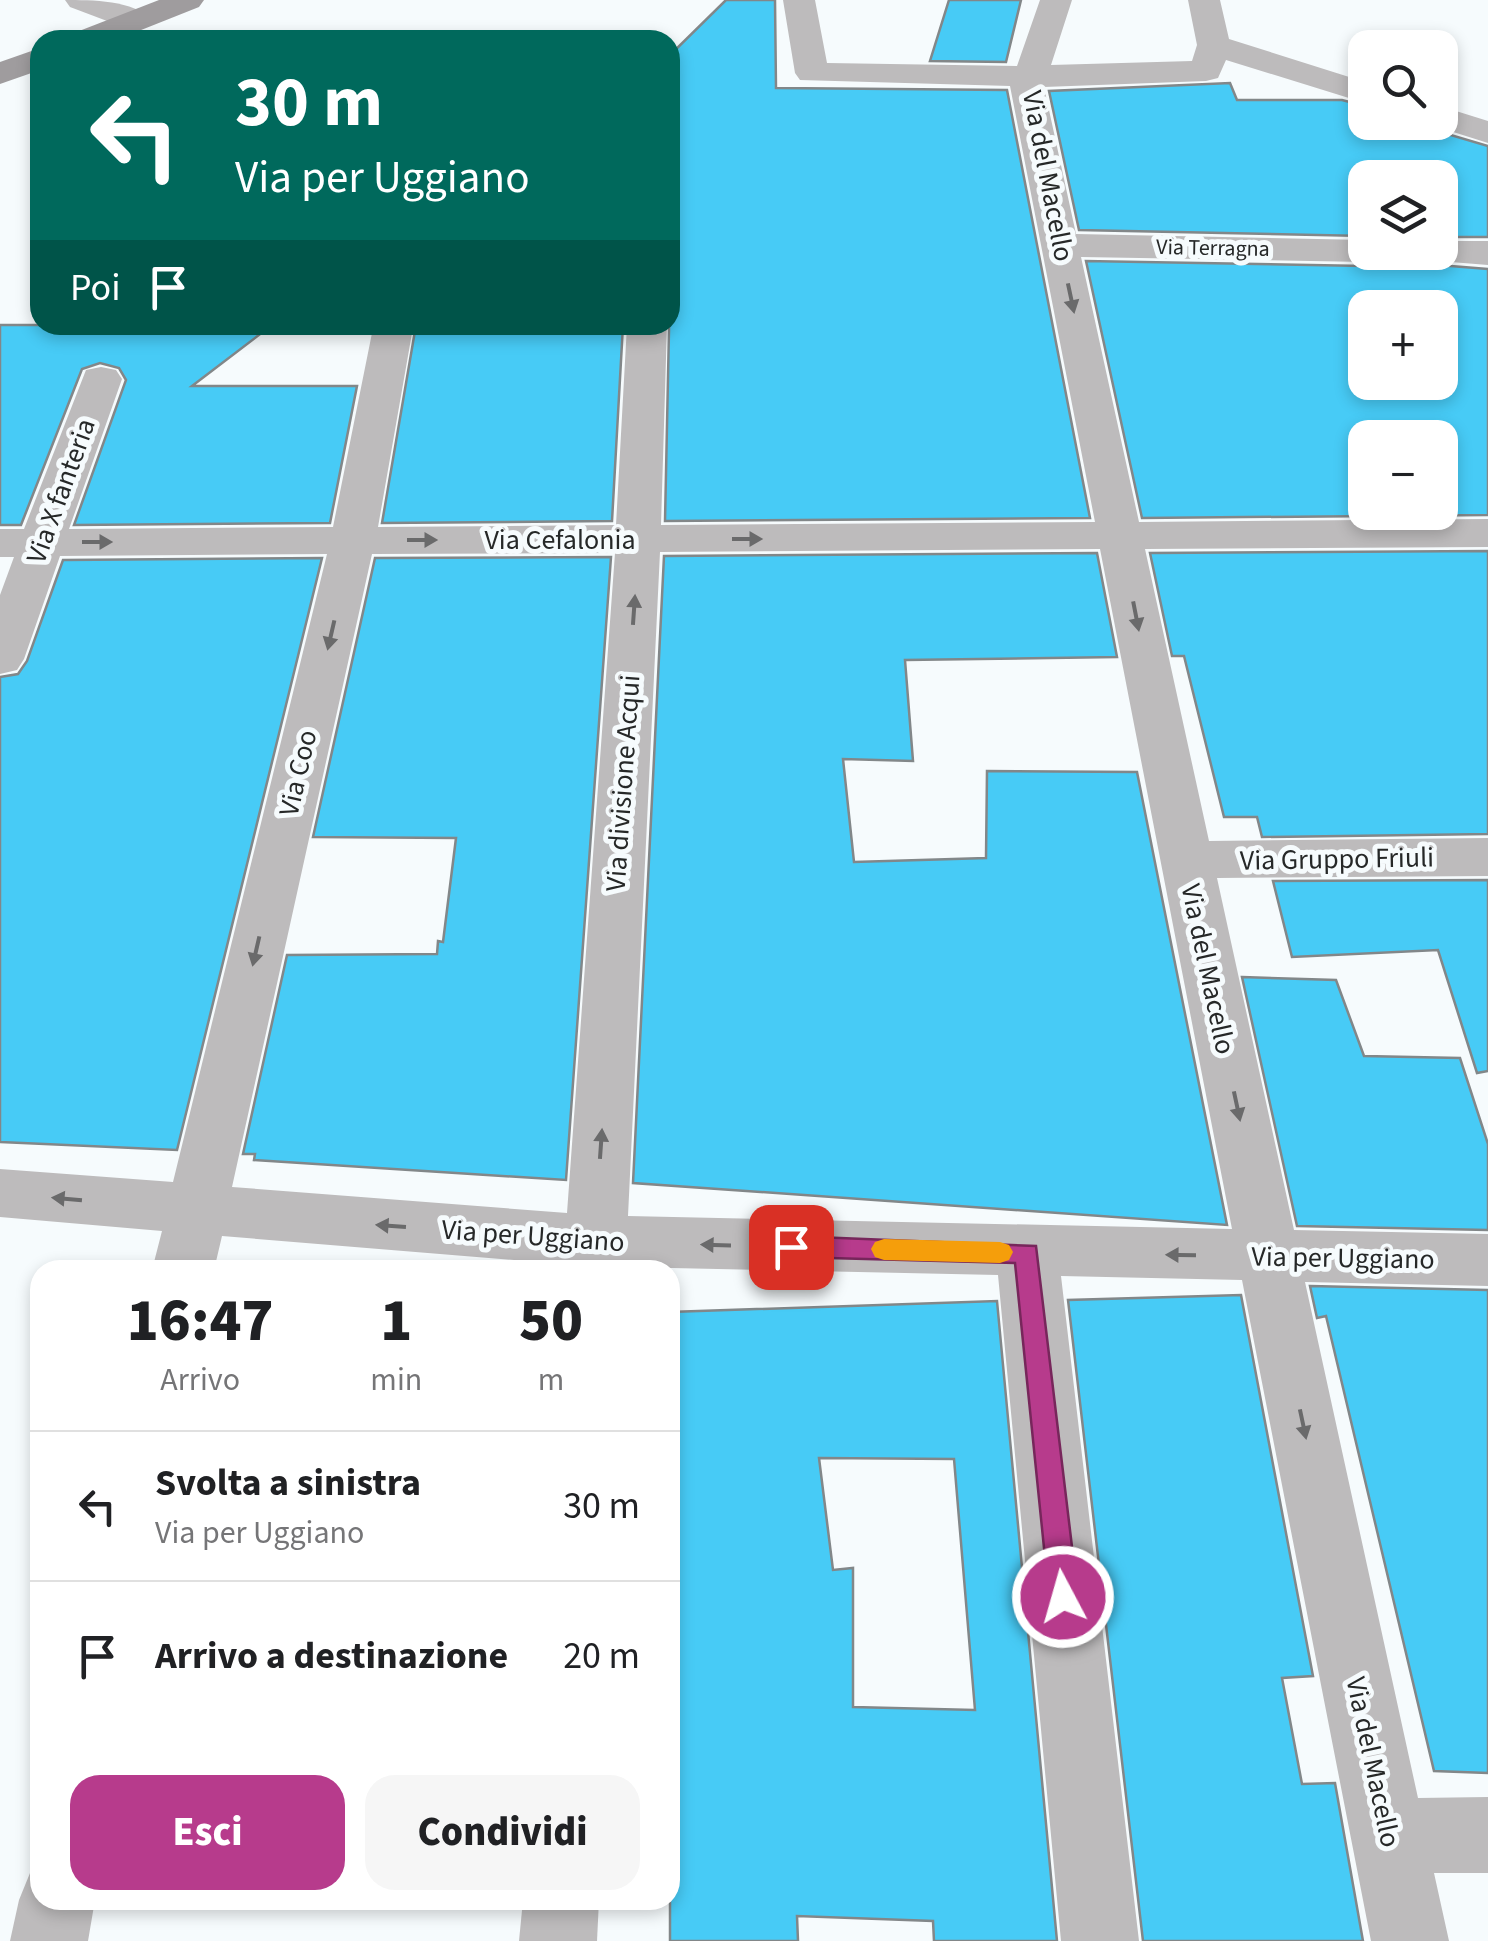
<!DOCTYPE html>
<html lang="it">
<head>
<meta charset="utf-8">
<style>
  body { margin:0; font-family:"Source Sans 3",sans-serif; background:#f6f6f6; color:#202124; height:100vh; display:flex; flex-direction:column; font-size:38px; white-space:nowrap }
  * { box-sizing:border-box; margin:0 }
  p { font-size:32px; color:#757577 }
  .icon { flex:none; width:55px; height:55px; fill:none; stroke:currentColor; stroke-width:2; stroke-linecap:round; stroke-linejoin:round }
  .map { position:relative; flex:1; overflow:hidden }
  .panel { position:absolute; left:30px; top:1260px; width:650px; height:650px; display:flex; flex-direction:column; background:#fff; border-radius:30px; box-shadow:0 5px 15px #0003 }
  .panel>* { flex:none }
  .top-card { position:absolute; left:30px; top:30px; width:650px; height:305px; border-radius:30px; box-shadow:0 5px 15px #0003; background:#00695c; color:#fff; overflow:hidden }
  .fabs { position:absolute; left:1348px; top:30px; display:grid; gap:20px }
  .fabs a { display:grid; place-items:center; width:110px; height:110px; border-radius:20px; background:#fff; box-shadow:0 5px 15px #0003; font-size:50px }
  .pin { position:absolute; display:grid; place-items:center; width:85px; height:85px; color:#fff; margin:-42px; border-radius:20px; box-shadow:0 5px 15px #0006 }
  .me { position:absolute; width:110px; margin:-55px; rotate:354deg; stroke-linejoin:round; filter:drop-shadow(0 0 8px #0008) }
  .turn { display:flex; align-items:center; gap:35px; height:210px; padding:0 40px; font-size:45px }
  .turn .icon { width:130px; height:130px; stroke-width:2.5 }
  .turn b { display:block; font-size:70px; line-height:85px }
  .then { display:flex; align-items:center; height:95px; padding:0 40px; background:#0003; gap:20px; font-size:38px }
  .eta { display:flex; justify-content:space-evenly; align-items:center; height:170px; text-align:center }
  .eta b { font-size:60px; font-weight:800; line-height:70px }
  .cta { display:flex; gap:20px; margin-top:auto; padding:20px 40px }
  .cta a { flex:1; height:115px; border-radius:30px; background:#b73b8c; color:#fff; font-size:40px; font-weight:800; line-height:115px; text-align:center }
  .cta a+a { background:#f6f6f6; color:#202124 }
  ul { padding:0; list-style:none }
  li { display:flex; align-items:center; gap:30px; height:150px; padding:0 40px; border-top:2px solid #e0e0e0 }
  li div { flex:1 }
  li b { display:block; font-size:38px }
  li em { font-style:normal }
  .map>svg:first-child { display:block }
  .building { fill:#47cbf6; stroke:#828789; stroke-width:2.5; fill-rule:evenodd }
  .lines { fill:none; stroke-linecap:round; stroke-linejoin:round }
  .street { fill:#bdbbbc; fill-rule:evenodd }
  .secondary { fill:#9f9c9e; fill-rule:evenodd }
  .oneway { fill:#6a6a6b }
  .route { fill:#b73b8c; stroke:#77265b; stroke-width:2.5 }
  .slow { fill:#f59e0b }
  .labels { text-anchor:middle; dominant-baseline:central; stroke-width:10; stroke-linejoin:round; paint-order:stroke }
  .far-street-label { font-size:22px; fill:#262828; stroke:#f6fbfd }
  .street-label { font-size:28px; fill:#262828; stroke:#f6fbfd }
</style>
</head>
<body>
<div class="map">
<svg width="1488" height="1941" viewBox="0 0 1488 1941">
  <rect width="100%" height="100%" fill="#f6fbfd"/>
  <!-- building -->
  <g class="building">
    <path d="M 726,0 L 775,0 L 776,88 L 1007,90 L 1090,518 L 665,521 L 670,282 L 677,282 L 678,159 L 671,159 L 676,85 L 670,84 L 670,55 Z"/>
    <path d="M 949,0 L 1021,0 L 1006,62 L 930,61 Z"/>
    <path d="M 1230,83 L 1237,100 L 1342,100 L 1365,106 L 1365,122 L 1425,122 L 1427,128 L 1488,146 L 1488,237 L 1440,237 L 1440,178 L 1365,178 L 1365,236 L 1079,230 L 1049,91 Z"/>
    <path d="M 1386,252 L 1418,252 L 1426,264 L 1488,269 L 1488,515 L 1142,518 L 1086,261 L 1365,266 L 1380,263 ZM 1365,308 L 1440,308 L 1440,382 L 1365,382 ZM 1365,438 L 1440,438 L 1440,512 L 1365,512 Z"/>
    <path d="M 0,325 L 272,325 L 192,386 L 357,386 L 330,523 L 74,525 L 126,380 L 119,368 L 100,363 L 82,369 L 21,525 L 0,525 Z"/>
    <path d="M 416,325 L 623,325 L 612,521 L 382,523 Z"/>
    <path d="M 1488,551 L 1488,834 L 1262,837 L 1257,817 L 1224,817 L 1184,656 L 1172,656 L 1150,553 Z"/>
    <path d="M 1097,553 L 1117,657 L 905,660 L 913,761 L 843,759 L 854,862 L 986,858 L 987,771 L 1137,772 L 1227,1225 L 633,1183 L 664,556 Z"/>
    <path d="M 611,557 L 566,1180 L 254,1160 L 255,1154 L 243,1154 L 287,955 L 437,954 L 438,941 L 443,942 L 456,838 L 313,837 L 375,558 Z"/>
    <path d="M 322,558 L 177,1150 L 0,1142 L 0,677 L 18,674 L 27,661 L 63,560 Z"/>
    <path d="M 1488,880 L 1488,1071 L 1477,1073 L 1438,950 L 1292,957 L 1273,881 Z"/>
    <path d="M 1242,977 L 1336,980 L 1364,1056 L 1460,1058 L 1488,1144 L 1488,1230 L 1297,1226 Z"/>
    <path d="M 1310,1286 L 1488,1290 L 1488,1773 L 1434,1771 L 1326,1316 L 1317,1318 Z"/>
    <path d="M 1241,1295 L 1313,1676 L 1282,1678 L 1302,1784 L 1335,1783 L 1363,1941 L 1143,1941 L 1068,1300 Z"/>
    <path d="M 997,1301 L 1057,1941 L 934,1941 L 933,1921 L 797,1916 L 798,1941 L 670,1941 L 670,1312 ZM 819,1458 L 954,1459 L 975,1710 L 853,1707 L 853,1568 L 833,1570 Z"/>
  </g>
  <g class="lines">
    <!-- street -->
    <g class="street">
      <path d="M 65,0 C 91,0 135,0 151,20 L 147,27 L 123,27 L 70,7 Z"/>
      <path d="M 783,0 L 815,0 L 827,63 L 1017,66 L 1040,0 L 1072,0 L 1051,65 L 1192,61 L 1197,45 L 1188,0 L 1220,0 L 1229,39 L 1365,82 L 1365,103 L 1226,60 L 1218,78 L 1206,81 L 1044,87 L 1076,234 L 1365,240 L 1365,252 L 1383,252 L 1379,259 L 1365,262 L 1081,257 L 1139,522 L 1488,519 L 1488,547 L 1145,549 L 1209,841 L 1488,838 L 1488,876 L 1217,878 L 1294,1230 L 1488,1234 L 1488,1286 L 1305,1282 L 1418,1798 L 1488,1797 L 1488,1873 L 1434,1873 L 1449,1941 L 1371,1941 L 1242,1280 L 1061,1276 L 1139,1941 L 1061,1941 L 998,1275 L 625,1267 L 563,1270 L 563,1264 L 222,1236 L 214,1270 L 152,1270 L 162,1231 L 0,1217 L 0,1169 L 173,1182 L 327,554 L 60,556 L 24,659 L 17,670 L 0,674 L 0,595 L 14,557 L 0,557 L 0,529 L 24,529 L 86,370 L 101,367 L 116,370 L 122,379 L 69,529 L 333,527 L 372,333 L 377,325 L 407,325 L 412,333 L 378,527 L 616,525 L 627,325 L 667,325 L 661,525 L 1095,522 L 1010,86 L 800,80 L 795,73 ZM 1100,549 L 1232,1229 L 628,1216 L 660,552 ZM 615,553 L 567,1213 L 232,1187 L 372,554 Z"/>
      <path d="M 1440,106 L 1488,121 L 1488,143 L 1428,124 L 1440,122 Z"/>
      <path d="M 1440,241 L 1488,241 L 1488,265 L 1426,260 L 1421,252 L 1440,252 Z"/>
      <path d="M 40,1869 L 40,1900 L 95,1900 L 88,1941 L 10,1941 L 19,1900 L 30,1873 Z"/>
      <path d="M 523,1900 L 599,1900 L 597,1941 L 519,1941 Z"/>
    </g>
    <!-- secondary -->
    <g class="secondary">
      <path d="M 159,0 L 204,0 L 199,7 L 116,40 L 69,40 L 74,33 Z"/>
      <path d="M 40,48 L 40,70 L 0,84 L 0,62 Z"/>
    </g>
  </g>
  <!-- one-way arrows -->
  <defs><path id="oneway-solid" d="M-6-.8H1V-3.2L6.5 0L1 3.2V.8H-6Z" transform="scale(2.5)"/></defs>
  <g class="oneway">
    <use href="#oneway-solid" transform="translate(1071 298) rotate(78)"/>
    <use href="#oneway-solid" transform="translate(747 539)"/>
    <use href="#oneway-solid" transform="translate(422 540)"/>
    <use href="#oneway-solid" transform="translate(97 542)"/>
    <use href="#oneway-solid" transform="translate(634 610) rotate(-86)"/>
    <use href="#oneway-solid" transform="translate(1136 616) rotate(79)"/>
    <use href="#oneway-solid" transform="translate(331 635) rotate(103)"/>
    <use href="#oneway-solid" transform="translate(256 951) rotate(103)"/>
    <use href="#oneway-solid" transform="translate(1237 1106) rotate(78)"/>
    <use href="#oneway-solid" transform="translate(601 1144) rotate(-86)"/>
    <use href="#oneway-solid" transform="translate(67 1199) rotate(-175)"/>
    <use href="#oneway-solid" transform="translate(391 1226) rotate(-176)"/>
    <use href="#oneway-solid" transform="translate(716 1245) rotate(-178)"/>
    <use href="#oneway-solid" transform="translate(1181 1255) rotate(-179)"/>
    <use href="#oneway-solid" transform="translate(1303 1424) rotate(78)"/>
  </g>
  <!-- route -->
  <path class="route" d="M 791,1236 L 1036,1246 L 1078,1597 L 1073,1607 L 1063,1611 L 1053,1607 L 1049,1597 L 1015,1263 L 791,1257 L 782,1254 L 779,1247 L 782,1239 Z"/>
  <!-- slow -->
  <path class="slow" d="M 884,1239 L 1000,1242 L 1009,1245 L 1013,1252 L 1009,1260 L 1000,1263 L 884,1260 L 875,1257 L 871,1249 L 875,1242 Z"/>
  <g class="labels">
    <!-- far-street labels -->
    <g class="far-street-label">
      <text transform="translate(1213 248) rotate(1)">Via Terragna</text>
    </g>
    <!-- street labels -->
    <g class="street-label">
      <text transform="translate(1048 176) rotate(79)">Via del Macello</text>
      <text transform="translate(61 491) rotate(-70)">Via X fanteria</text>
      <text x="560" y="540">Via Cefalonia</text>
      <text transform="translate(298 773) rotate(-77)">Via Coo</text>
      <text transform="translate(623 783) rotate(-86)">Via divisione Acqui</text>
      <text transform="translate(1337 859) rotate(-1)">Via Gruppo Friuli</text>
      <text transform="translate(1208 969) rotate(78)">Via del Macello</text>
      <text transform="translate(533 1236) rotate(4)">Via per Uggiano</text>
      <text transform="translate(1343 1258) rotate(1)">Via per Uggiano</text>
      <text transform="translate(1373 1762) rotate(78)">Via del Macello</text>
    </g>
  </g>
</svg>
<div class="fabs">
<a><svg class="icon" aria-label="search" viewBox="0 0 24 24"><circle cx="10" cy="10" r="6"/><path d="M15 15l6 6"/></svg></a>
<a><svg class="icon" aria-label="layers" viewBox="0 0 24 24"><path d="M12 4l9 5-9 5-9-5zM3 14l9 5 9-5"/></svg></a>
<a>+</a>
<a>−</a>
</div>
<div class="pin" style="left:791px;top:1247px;background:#d93025"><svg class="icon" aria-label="arrive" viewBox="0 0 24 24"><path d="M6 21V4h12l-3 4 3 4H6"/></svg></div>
<svg class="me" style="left:1063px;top:1597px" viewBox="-20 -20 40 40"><circle r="17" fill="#b73b8c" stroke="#fff" stroke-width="3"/><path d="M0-11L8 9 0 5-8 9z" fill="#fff"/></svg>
<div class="top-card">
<div class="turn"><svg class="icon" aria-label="left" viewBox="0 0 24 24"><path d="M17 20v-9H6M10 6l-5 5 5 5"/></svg><div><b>30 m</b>Via per Uggiano</div></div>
<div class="then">Poi<svg class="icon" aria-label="arrive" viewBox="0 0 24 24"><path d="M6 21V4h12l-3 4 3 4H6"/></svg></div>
</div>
<section class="panel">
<div class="eta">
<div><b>16:47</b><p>Arrivo</p></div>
<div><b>1</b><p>min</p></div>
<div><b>50</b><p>m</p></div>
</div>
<ul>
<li><svg class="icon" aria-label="left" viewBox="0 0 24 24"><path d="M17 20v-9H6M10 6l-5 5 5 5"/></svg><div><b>Svolta a sinistra</b><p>Via per Uggiano</p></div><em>30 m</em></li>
<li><svg class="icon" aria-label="arrive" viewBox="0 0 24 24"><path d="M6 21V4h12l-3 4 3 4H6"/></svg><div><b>Arrivo a destinazione</b></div><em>20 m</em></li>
</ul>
<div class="cta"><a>Esci</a><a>Condividi</a></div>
</section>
</div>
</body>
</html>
